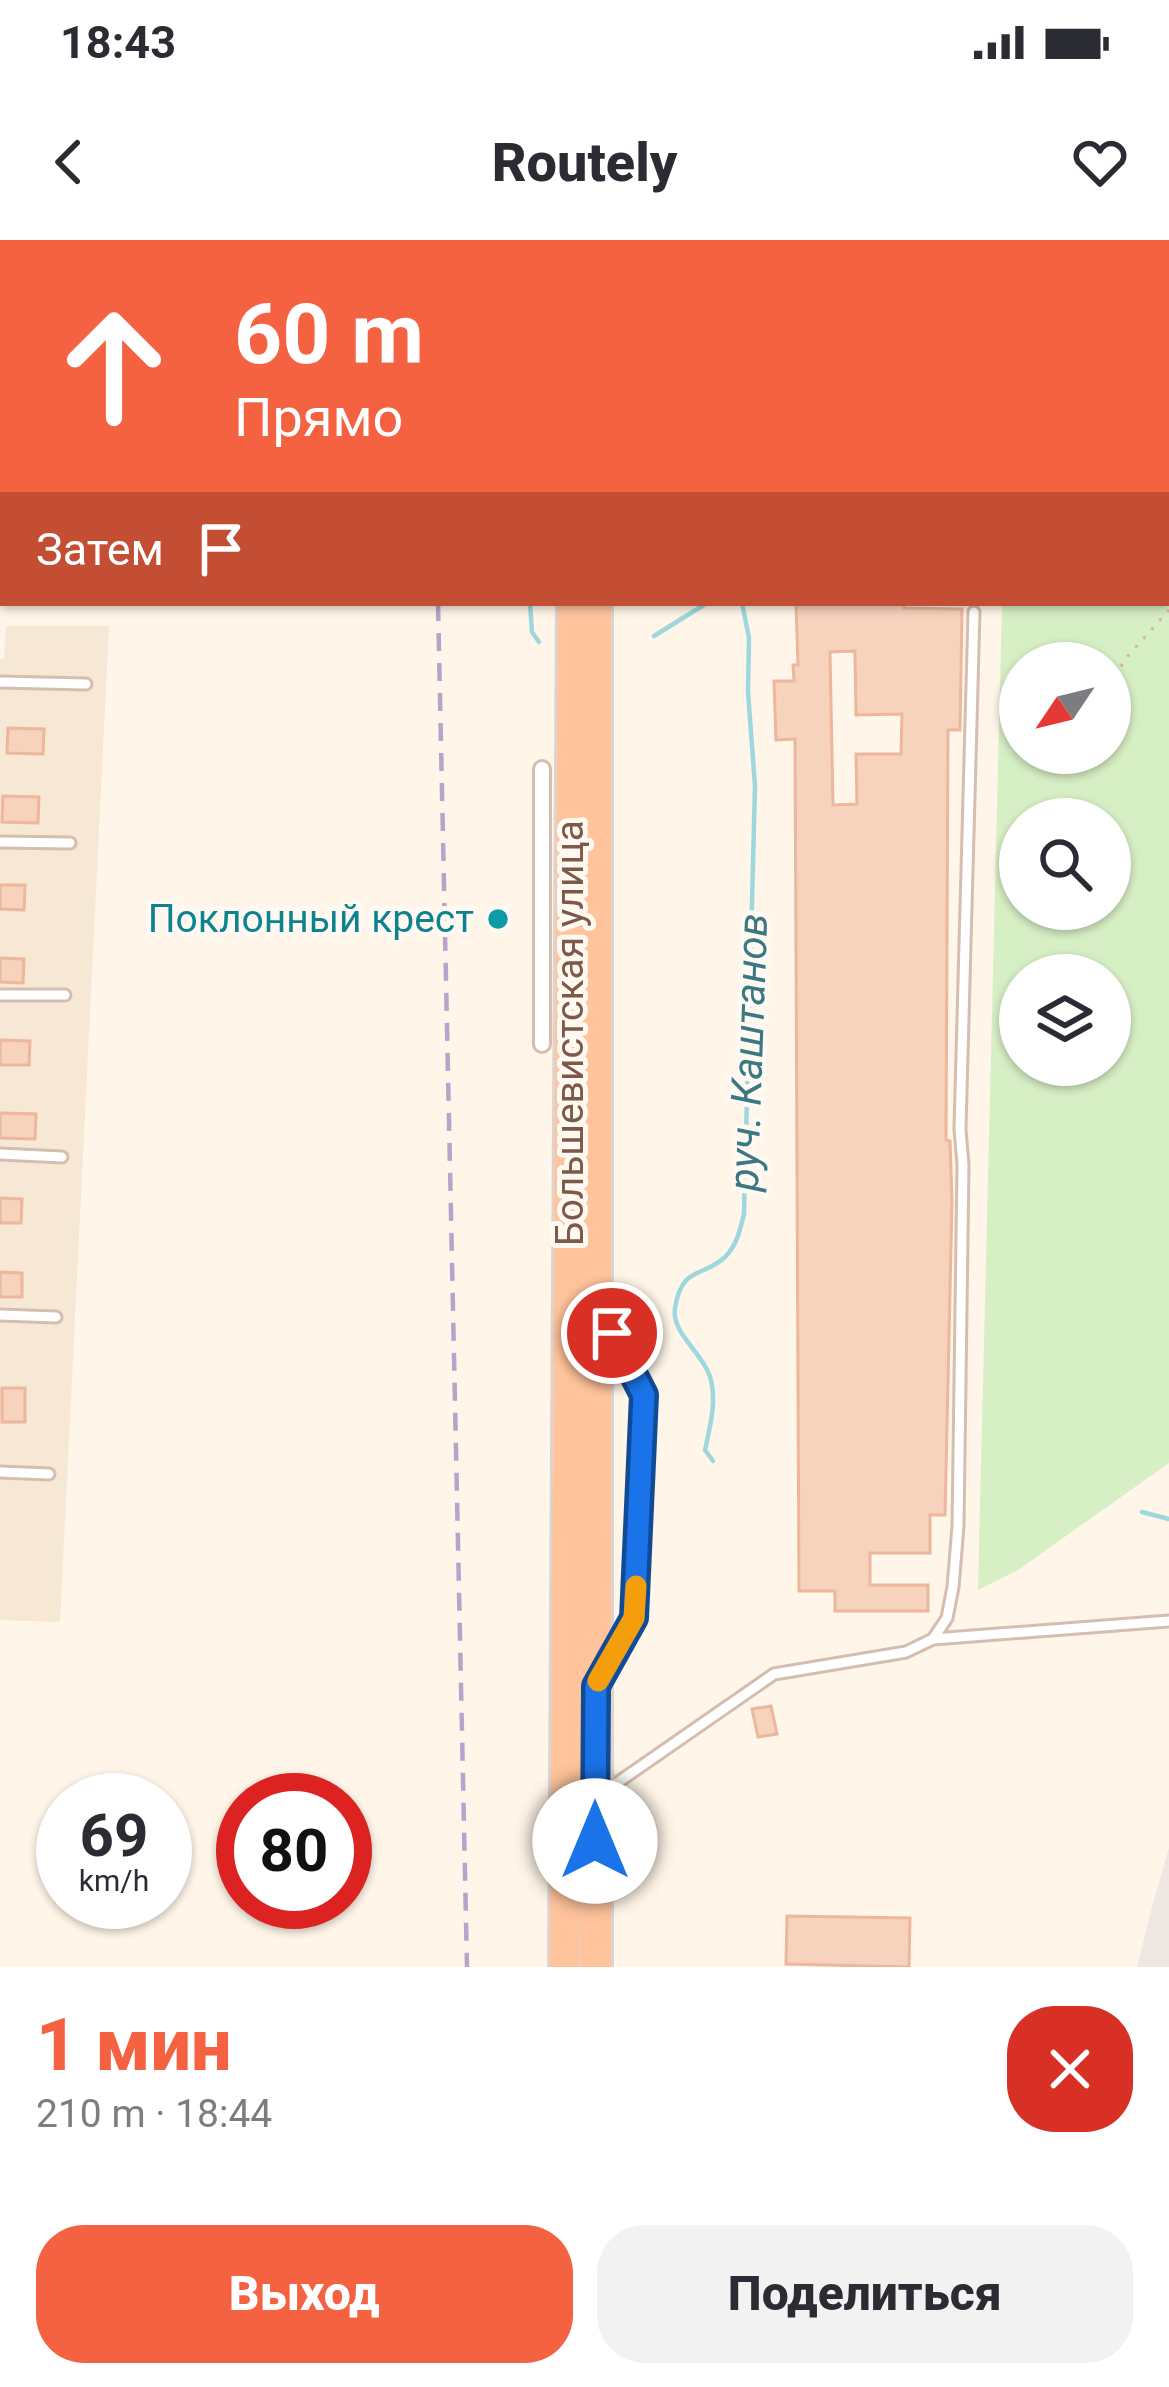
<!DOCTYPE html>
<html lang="ru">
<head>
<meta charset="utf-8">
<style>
  body { margin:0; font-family:Roboto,sans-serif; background:#f2f2f3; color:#2b2b33; height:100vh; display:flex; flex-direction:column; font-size:45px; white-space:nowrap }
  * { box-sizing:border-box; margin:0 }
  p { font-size:39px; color:#7c7c81 }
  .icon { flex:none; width:66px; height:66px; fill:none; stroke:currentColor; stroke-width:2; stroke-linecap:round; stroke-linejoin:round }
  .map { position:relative; height:1727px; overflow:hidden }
  .details { display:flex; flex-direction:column; background:#fff; flex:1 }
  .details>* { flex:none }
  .hud { position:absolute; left:0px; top:0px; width:1170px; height:366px; box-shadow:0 3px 9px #0004; background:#f56241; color:#fff; overflow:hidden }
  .needle { width:78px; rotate:235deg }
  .tools { position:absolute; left:999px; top:402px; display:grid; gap:24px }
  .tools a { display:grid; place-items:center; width:132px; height:132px; border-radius:50%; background:#fff; box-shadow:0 3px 9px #0004; font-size:60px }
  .speed { position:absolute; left:36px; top:1533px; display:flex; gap:24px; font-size:60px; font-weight:700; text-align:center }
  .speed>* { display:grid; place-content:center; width:156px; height:156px; border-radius:50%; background:#fff; box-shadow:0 3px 9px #0004; line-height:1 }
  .speed small { font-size:30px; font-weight:400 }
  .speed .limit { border:18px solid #d22; background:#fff; color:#111 }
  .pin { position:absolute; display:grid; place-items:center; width:102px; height:102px; color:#fff; margin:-51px; border:6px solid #fff; border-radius:50%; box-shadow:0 3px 12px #0007 }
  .me { position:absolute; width:132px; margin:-66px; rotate:0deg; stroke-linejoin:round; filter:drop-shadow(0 0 9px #0008) }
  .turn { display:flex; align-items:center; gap:42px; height:252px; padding:0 36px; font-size:54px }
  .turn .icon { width:156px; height:156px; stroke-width:2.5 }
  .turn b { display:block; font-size:84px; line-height:102px }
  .then { display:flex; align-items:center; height:114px; padding:0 36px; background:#0003; gap:24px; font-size:45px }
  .round { display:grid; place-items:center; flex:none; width:126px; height:126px; border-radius:48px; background:#f2f2f3 }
  .headline { display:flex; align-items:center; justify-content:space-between; height:204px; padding:0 36px }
  h1 { font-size:72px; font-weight:800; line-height:90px; color:#f56241 }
  .cta { display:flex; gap:24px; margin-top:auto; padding:24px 36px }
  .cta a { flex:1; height:138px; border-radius:48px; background:#f56241; color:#fff; font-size:48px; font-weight:800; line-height:138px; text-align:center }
  .cta a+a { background:#f2f2f3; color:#2b2b33 }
  .status { display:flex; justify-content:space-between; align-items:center; height:84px; padding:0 60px; background:#fff; direction:ltr }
  .status svg { height:33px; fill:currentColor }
  header { display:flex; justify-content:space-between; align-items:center; height:156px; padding:0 36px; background:#fff; font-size:54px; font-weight:800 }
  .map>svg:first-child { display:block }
  .residential { fill:#f7e7d5 }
  .industrial { fill:#efe7e1 }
  .green { fill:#d7efc4; fill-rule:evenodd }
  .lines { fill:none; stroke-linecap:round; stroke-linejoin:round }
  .stream { stroke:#9ed7de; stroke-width:4.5 }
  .building { fill:#f7d2bc; stroke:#ecb79b; stroke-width:3; fill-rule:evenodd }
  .service-casing { stroke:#d5beaf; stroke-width:15 }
  .pedestrian-casing { stroke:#d5beaf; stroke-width:20 }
  .minor-casing { stroke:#d5beaf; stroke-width:24 }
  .trunk-casing { stroke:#ddd4cf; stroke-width:36 }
  .path { stroke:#ddb49e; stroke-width:3; stroke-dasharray:3 9; stroke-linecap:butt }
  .service { stroke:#fff; stroke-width:9 }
  .pedestrian { stroke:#fff; stroke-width:14 }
  .minor { stroke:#fff; stroke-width:18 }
  .trunk { stroke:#ffc49c; stroke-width:30 }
  .rail { stroke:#b7a3cb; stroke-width:4.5; stroke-dasharray:18 12; stroke-linecap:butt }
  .route-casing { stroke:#114b97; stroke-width:30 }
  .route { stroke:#1a73e8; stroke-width:21 }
  .slow { stroke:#f59e0b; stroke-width:21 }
  .culture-dot { fill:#0f9aa8; stroke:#fff9f1; stroke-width:4.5 }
  .labels { text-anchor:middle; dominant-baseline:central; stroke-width:10; stroke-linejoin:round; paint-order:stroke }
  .culture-label { font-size:39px; fill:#0d838f; stroke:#fff9f1; text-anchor:end }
  .street-label { font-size:39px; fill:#7d5948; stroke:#fff9f1 }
  .water-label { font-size:42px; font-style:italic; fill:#3a7983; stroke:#fff9f1 }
</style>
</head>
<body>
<div class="status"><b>18:43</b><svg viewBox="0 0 49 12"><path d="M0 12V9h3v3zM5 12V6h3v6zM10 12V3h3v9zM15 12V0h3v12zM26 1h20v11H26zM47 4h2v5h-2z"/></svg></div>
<header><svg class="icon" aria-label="back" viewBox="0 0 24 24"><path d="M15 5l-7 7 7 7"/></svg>Routely<svg class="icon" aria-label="heart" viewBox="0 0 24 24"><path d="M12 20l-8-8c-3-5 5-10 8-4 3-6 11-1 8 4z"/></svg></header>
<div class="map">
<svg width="1169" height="1727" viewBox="0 0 1169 1727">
  <rect width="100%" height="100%" fill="#fff5e8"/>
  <!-- residential -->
  <path class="residential" d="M 6,386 L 109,386 L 60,1382 L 0,1380 L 0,419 L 4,419 Z"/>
  <!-- industrial -->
  <path class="industrial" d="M 1169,1608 L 1169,1727 L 1137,1727 L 1152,1667 Z"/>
  <!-- green -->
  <path class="green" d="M 722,0 L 1169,0 L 1169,1223 L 1018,1330 L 978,1350 L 1002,363 L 1167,363 L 1167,3 ZM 1020,423 L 1110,423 L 1110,513 L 1020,513 ZM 1020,579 L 1110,579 L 1110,669 L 1020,669 ZM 1020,735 L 1110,735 L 1110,825 L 1020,825 Z"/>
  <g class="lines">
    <!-- stream -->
    <g class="stream">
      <path d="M 0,81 L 3,82"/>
      <path d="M 530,363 L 532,392 L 539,402"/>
      <path d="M 654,396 L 707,363"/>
      <path d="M 713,1221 L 705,1210 C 710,1187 718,1157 709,1134 C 701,1112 671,1092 675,1068 C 682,1025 703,1038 725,1017 C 737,1005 740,990 744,974 L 755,546 L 748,452 L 749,398 L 742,363"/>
      <path d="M 1142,1272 L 1169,1279"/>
    </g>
  </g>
  <!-- building -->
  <g class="building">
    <path d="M 796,363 L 904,363 L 904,368 L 962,369 L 960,490 L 948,490 L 946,900 L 950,901 L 952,962 L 945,1275 L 930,1275 L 930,1313 L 870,1313 L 870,1345 L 928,1345 L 928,1371 L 835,1371 L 835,1351 L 799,1351 L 795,499 L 776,500 L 774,441 L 794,441 L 793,425 L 798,425 ZM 855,411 L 856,475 L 902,474 L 901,514 L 856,514 L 857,564 L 833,565 L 830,412 Z"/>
    <path d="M 8,488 L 44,489 L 43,514 L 7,513 Z"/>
    <path d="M 3,556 L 39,557 L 38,583 L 2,582 Z"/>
    <path d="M 0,645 L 25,645 L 24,670 L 0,669 Z"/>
    <path d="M 0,718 L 24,719 L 23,743 L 0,742 Z"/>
    <path d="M 0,800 L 30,801 L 29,825 L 0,825 Z"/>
    <path d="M 0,873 L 36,874 L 35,899 L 0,898 Z"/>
    <path d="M 0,958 L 22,959 L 21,983 L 0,983 Z"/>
    <path d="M 0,1032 L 22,1033 L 22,1057 L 0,1057 Z"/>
    <rect x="2" y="1148" width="23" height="34"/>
    <path d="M 771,1466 L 777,1494 L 758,1497 L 752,1469 Z"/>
    <path d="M 787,1676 L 910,1678 L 909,1727 L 786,1724 Z"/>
  </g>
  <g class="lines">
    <defs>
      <g id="service">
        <path d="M 0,442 L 86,444"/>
        <path d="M 0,602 L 70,603"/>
        <path d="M 0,755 L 65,755"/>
        <path d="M 0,914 L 62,917"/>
        <path d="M 0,1075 L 56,1077"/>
        <path d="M 605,1081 L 644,1155 L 634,1378 L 607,1426"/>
        <path d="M 0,1232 L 49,1234"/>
        <path d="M 933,1399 L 1169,1381"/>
        <path d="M 604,1552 L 774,1434 L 906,1412 L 933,1399 L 947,1378 L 953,1347 L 958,1286 L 963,925 L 960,889 L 974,372"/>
      </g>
      <path id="pedestrian" d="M 542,804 L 542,529"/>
      <path id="minor" d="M 242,0 L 242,3"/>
      <g id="trunk">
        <path d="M 575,3 L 575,0"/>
        <path d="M 597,3 L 597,0"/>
        <path d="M 565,1727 L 573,363"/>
        <path d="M 596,1727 L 596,363"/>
      </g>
    </defs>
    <!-- service casing -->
    <use href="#service" class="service-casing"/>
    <!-- pedestrian casing -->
    <use href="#pedestrian" class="pedestrian-casing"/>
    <!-- minor casing -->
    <use href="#minor" class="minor-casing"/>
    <!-- trunk casing -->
    <use href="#trunk" class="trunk-casing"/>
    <!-- path -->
    <path class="path" d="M 1110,448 L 1125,419 L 1169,370"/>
    <!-- service -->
    <use href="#service" class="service"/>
    <!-- pedestrian -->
    <use href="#pedestrian" class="pedestrian"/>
    <!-- minor -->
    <use href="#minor" class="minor"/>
    <!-- trunk -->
    <use href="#trunk" class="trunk"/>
    <!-- rail -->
    <g class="rail">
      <path d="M 441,0 L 441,3"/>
      <path d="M 438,363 L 467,1727"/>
    </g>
  </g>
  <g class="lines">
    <defs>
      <path id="route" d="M 595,1601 L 596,1446 L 634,1378 L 644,1155 L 612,1093"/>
    </defs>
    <!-- route casing -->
    <use href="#route" class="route-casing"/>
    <!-- route -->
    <use href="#route" class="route"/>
    <!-- slow -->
    <path class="slow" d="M 598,1441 L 634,1378 L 636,1346"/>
  </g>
  <!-- markers -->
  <circle class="culture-dot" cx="498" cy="679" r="12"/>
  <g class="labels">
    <!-- culture labels -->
    <g class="culture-label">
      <text x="474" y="679">Поклонный крест</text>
    </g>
    <!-- street labels -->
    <g class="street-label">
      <text transform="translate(570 793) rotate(-90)">Большевистская улица</text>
    </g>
    <!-- water labels -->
    <g class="water-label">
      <text transform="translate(748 812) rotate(-88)">руч. Каштанов</text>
    </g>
  </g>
</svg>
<div class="tools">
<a><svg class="needle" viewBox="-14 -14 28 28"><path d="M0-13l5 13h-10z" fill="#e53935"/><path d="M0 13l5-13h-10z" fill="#7c7c81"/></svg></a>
<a><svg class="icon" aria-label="search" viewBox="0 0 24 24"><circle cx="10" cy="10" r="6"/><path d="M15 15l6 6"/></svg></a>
<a><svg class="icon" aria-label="layers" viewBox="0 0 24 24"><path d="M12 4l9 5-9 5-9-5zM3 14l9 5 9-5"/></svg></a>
</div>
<div class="speed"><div>69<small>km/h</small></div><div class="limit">80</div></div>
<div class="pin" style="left:612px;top:1093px;background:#d93025"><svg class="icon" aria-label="arrive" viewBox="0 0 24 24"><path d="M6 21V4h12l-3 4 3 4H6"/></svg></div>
<svg class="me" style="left:595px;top:1601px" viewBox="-20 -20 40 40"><circle r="19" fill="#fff"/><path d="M0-13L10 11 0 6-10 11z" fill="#1a73e8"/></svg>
<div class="hud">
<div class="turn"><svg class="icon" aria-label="ahead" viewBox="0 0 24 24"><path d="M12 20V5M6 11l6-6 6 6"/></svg><div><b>60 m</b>Прямо</div></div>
<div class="then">Затем<svg class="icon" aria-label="arrive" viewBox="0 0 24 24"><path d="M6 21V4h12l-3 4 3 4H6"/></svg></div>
</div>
</div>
<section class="details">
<div class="headline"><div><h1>1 мин</h1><p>210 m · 18:44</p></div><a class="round" style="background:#d93025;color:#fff"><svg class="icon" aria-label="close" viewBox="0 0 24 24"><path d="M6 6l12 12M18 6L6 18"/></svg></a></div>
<div class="cta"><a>Выход</a><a>Поделиться</a></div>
</section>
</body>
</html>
